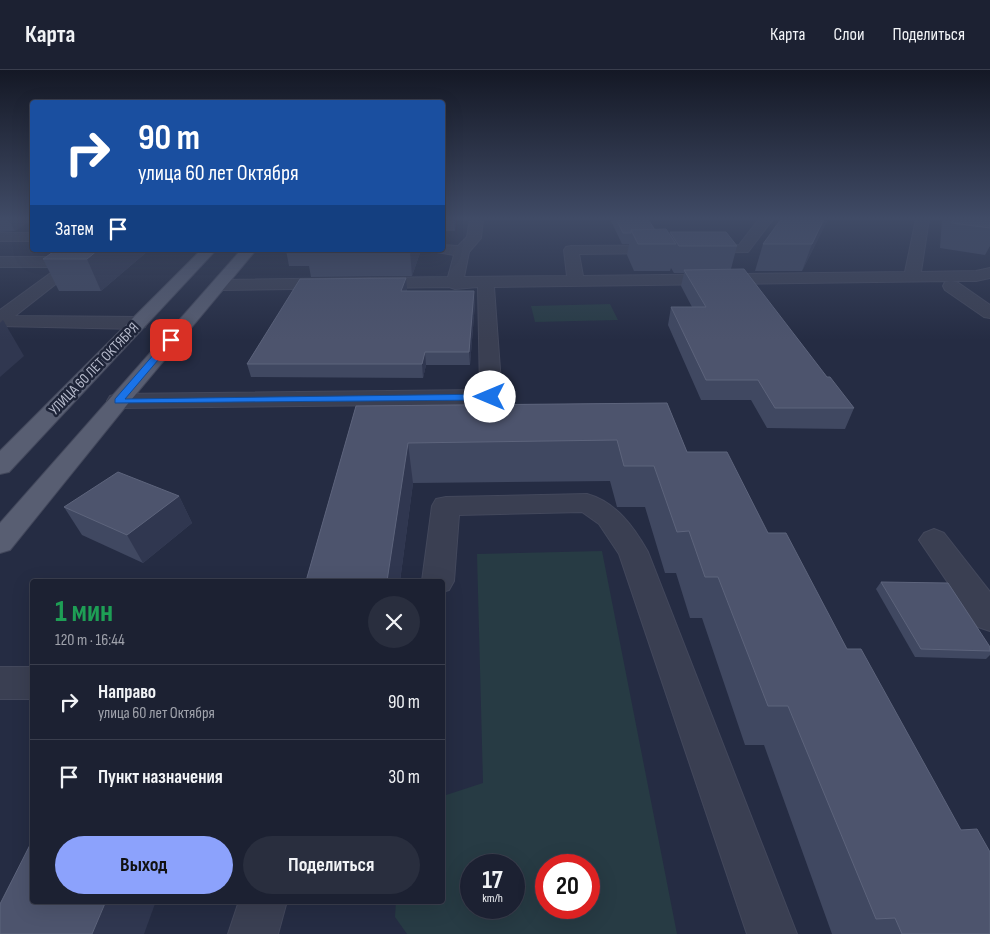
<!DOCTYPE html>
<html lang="ru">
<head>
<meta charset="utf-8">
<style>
  body { margin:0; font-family:"Sofia Sans Condensed",sans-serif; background:#292e3e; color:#f1f3f6; height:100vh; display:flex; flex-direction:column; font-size:19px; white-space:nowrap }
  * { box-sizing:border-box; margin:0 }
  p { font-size:16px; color:#a0a3ac }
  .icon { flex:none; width:28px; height:28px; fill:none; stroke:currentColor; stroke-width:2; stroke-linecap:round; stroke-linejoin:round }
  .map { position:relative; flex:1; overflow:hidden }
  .drawer { position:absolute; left:30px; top:509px; width:415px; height:325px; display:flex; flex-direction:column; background:#1c2132; border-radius:5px; box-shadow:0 5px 20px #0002,0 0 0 1px #3a3e4d }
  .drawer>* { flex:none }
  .hud { position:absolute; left:30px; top:30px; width:415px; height:152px; border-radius:5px; box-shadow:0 5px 20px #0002,0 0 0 1px #3a3e4d; background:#1a4fa0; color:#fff; overflow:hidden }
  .speed { position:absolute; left:460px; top:784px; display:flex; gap:10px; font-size:25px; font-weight:700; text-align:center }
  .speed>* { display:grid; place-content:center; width:65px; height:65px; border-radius:50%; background:#1c2132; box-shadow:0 5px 20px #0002,0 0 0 1px #3a3e4d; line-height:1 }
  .speed small { font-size:12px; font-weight:400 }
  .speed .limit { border:8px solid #d22; background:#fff; color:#111 }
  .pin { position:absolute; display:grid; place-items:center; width:42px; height:42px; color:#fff; margin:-21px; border-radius:10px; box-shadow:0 2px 8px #0006 }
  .me { position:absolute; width:55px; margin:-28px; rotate:270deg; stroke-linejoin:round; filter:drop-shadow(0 0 4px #0008) }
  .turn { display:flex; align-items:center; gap:18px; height:105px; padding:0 25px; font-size:22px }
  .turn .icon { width:65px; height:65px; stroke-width:2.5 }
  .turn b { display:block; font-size:35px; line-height:42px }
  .then { display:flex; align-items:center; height:48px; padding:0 25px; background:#0003; gap:10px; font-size:19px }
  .round { display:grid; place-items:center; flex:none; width:52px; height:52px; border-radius:26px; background:#292e3e }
  .head { display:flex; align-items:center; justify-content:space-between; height:85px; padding:0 25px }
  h1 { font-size:30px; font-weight:700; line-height:38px; color:#1e9e55 }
  .button { display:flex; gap:10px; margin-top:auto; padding:10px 25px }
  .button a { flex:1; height:58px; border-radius:30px; background:#8ca2fc; color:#111; font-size:20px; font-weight:700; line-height:58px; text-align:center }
  .button a+a { background:#292e3e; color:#f1f3f6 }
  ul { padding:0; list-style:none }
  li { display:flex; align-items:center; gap:15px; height:75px; padding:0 25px; border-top:1px solid #3a3e4d }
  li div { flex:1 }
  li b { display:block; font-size:19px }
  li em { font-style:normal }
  header { display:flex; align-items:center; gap:30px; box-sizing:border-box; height:70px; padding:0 25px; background:#1c2132; border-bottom:1px solid #3a3e4d }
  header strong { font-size:24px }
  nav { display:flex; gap:28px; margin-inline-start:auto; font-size:18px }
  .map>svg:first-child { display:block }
  .green { fill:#273b44; fill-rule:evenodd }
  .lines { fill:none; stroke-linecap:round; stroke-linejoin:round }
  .minor-casing { stroke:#43485c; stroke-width:2 }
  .major-casing { stroke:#43485c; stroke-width:2 }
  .minor { fill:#3a3f52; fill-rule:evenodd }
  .major { fill:#585e72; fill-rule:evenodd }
  .wall { fill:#404861 }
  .shaded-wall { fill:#303750 }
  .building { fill:#4d546d; stroke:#5d647c }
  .route { fill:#1a73e8; stroke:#114b97 }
  .labels { text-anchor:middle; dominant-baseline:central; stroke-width:5; stroke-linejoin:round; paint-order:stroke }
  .far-street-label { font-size:15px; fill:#b7bbcc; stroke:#1e2438 }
</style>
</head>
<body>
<header>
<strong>Карта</strong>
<nav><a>Карта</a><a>Слои</a><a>Поделиться</a></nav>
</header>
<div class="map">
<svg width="990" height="864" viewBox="0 0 990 864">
  <rect width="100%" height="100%" fill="#252c43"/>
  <!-- green -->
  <g class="green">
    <path d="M 610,234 L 618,250 L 535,252 L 531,236 Z"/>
    <path d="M 602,481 L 677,864 L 407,864 L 395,847 L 396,831 L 442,831 L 443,726 L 483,713 L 477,484 ZM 471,795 L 514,795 L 514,838 L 471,838 ZM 546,795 L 589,795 L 589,838 L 546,838 Z"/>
  </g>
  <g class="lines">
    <defs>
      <g id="minor">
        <path d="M 470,149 L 483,149 L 481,168 L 469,182 L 464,207 L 567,206 L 564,180 L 566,177 L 571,176 L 739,175 L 759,149 L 773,149 L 748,182 L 579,184 L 583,206 L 905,202 L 916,149 L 929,149 L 921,202 L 976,201 L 990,198 L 990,208 L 976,211 L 951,211 L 957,212 L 990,235 L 990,248 L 984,247 L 945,220 L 943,216 L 945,212 L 951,211 L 494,217 L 502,327 L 499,332 L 491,334 L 118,338 L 110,336 L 107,331 L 110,326 L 118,324 L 480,320 L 478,217 L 455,219 L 449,217 L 221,220 L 215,218 L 213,215 L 215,212 L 221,210 L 448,207 L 454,185 L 437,182 L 435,180 L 442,180 L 442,175 L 458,176 L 467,167 Z"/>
        <rect x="0" y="163" width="32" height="8"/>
        <path d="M 82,180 L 99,180 L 15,246 L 138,247 L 145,249 L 147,253 L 145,257 L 138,259 L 0,256 L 0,240 L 59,197 L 0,197 L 0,187 L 72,187 Z"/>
        <path d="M 587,424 C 616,432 634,457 648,482 L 797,864 L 747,864 L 619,484 L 599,454 L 582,442 L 459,445 L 454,511 L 449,520 L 442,522 L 442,511 L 422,511 L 432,436 L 436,429 L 446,427 Z"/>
        <path d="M 934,459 L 944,463 L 990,522 L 990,561 L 978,557 L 919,470 L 924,463 Z"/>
        <rect x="0" y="597" width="32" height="32"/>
        <path d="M 239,831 L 287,831 L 278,864 L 228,864 Z"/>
      </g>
      <g id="major">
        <path d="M 201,180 L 216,180 L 9,402 L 0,404 L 0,381 Z"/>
        <path d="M 241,180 L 256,180 L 126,336 L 10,480 L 0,483 L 0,453 Z"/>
      </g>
    </defs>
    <!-- minor casing -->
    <use href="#minor" class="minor-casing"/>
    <!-- major casing -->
    <use href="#major" class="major-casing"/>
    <!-- minor -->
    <use href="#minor" class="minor"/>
    <!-- major -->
    <use href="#major" class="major"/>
  </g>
  <!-- wall -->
  <g class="wall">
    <path d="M 0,149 L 32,149 L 15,161 L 0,162 Z"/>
    <path d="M 442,149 L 456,149 L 455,161 L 442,161 Z"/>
    <path d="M 610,149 L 648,149 L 655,160 L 669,165 L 670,162 L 737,176 L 731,199 L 827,307 L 854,338 L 845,359 L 767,358 L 751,330 L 701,330 L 668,255 L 671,237 L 692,237 L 681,216 L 684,203 L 674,203 L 671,198 L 670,201 L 634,201 L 627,185 L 629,174 L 622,174 Z"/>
    <path d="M 828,149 L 802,201 L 755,201 L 763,174 Z"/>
    <path d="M 942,149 L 990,149 L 990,176 L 985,185 L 940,178 Z"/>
    <path d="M 149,180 L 101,221 L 59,221 L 43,189 Z"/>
    <path d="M 286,180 L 421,180 L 412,206 L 311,207 L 309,196 L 289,196 Z"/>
    <path d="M 407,219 L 407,221 L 475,233 L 470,295 L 426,295 L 423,308 L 251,307 L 247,294 Z"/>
    <path d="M 667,333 L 687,382 L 768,463 L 990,864 L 832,864 L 764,675 L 745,675 L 702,548 L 690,548 L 676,503 L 665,503 L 645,437 L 617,437 L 610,411 L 413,413 L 400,511 L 306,511 L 356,336 Z"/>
    <path d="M 179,426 L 192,453 L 143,493 L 82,465 L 64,437 Z"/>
    <path d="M 881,512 L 990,577 L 990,585 L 986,589 L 915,587 L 876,519 Z"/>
  </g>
  <!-- shaded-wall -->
  <g class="shaded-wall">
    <path d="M 8,149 L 32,149 L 32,150 L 15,161 Z"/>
    <path d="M 454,149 L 456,149 L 455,161 Z"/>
    <path d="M 824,149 L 828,149 L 802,201 L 812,174 Z"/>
    <path d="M 98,180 L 149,180 L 101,221 L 87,189 Z"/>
    <path d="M 410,180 L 421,180 L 412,206 L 410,181 Z"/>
    <path d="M 406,208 L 407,219 L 402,233 L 401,221 Z"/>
    <path d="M 474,221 L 475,233 L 470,295 L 469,282 Z"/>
    <path d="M 3,250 L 24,286 L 0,307 L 0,253 Z"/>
    <path d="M 425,282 L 426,295 L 423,308 L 422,294 Z"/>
    <path d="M 408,373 L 413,413 L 400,511 L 387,511 Z"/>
    <path d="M 179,426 L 192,453 L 143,493 L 127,465 Z"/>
    <path d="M 106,831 L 156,831 L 144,864 L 92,864 Z"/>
  </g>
  <!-- building -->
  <g class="building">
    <path d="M 616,149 L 648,149 L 655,160 L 631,160 L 631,163 L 623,163 Z"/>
    <path d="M 781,149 L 824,149 L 812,174 L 763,174 Z"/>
    <path d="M 952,149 L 990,149 L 990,158 L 952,153 Z"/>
    <path d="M 666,159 L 676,174 L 638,174 L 631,160 Z"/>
    <path d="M 670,162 L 726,162 L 737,176 L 679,176 Z"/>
    <path d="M 56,180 L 98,180 L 87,189 L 43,189 Z"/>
    <path d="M 308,180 L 410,180 L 410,181 L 306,182 Z"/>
    <path d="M 744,199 L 827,307 L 830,307 L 854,338 L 775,338 L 758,310 L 706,310 L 671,237 L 706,237 L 684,200 Z"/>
    <path d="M 406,208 L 401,221 L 474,221 L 469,282 L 425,282 L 422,294 L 247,294 L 300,209 Z"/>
    <path d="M 667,333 L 687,382 L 727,382 L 768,463 L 786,463 L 847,579 L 861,579 L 961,760 L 977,759 L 990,782 L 990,864 L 902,864 L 895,848 L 876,849 L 788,636 L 768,636 L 718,507 L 705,507 L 689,461 L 677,462 L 654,396 L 624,396 L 617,370 L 408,373 L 387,511 L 306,511 L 356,336 Z"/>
    <path d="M 118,402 L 179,426 L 127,465 L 64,437 Z"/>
    <path d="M 881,512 L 948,513 L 990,577 L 990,581 L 921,579 Z"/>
    <path d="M 32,771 L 32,831 L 106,831 L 92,864 L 0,864 L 0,834 Z"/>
  </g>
  <!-- sky -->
  <linearGradient id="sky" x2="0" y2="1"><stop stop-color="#141825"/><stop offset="0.55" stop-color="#404b66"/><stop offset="1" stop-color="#404b66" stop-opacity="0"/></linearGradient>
  <rect width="990" height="270" fill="url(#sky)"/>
  <!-- route -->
  <path class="route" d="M 168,268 L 175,270 L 125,329 L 490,324 L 495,327 L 490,330 L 115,333 L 115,329 Z"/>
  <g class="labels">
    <!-- far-street labels -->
    <g class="far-street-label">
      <text transform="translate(94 299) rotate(-46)">УЛИЦА 60 ЛЕТ ОКТЯБРЯ</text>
    </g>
  </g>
</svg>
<div class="speed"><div>17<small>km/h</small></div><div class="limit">20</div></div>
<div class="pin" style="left:171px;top:270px;background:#d93025"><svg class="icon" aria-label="arrive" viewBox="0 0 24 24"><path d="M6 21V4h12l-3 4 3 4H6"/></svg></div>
<svg class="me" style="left:490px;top:327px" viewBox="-20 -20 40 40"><circle r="19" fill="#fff"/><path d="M0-13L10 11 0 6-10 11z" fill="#1a73e8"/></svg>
<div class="hud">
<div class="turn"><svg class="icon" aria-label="right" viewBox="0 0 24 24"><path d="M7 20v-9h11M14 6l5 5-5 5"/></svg><div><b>90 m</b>улица 60 лет Октября</div></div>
<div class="then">Затем<svg class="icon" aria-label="arrive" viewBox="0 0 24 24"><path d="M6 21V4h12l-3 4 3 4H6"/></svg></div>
</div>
<section class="drawer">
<div class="head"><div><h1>1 мин</h1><p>120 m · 16:44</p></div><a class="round"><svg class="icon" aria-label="close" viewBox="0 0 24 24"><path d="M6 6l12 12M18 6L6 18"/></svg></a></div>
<ul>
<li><svg class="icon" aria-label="right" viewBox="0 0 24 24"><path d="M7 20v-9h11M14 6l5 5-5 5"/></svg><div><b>Направо</b><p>улица 60 лет Октября</p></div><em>90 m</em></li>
<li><svg class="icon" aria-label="arrive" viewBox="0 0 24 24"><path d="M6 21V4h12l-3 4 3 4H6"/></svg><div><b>Пункт назначения</b></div><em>30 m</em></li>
</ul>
<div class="button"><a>Выход</a><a>Поделиться</a></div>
</section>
</div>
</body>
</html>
